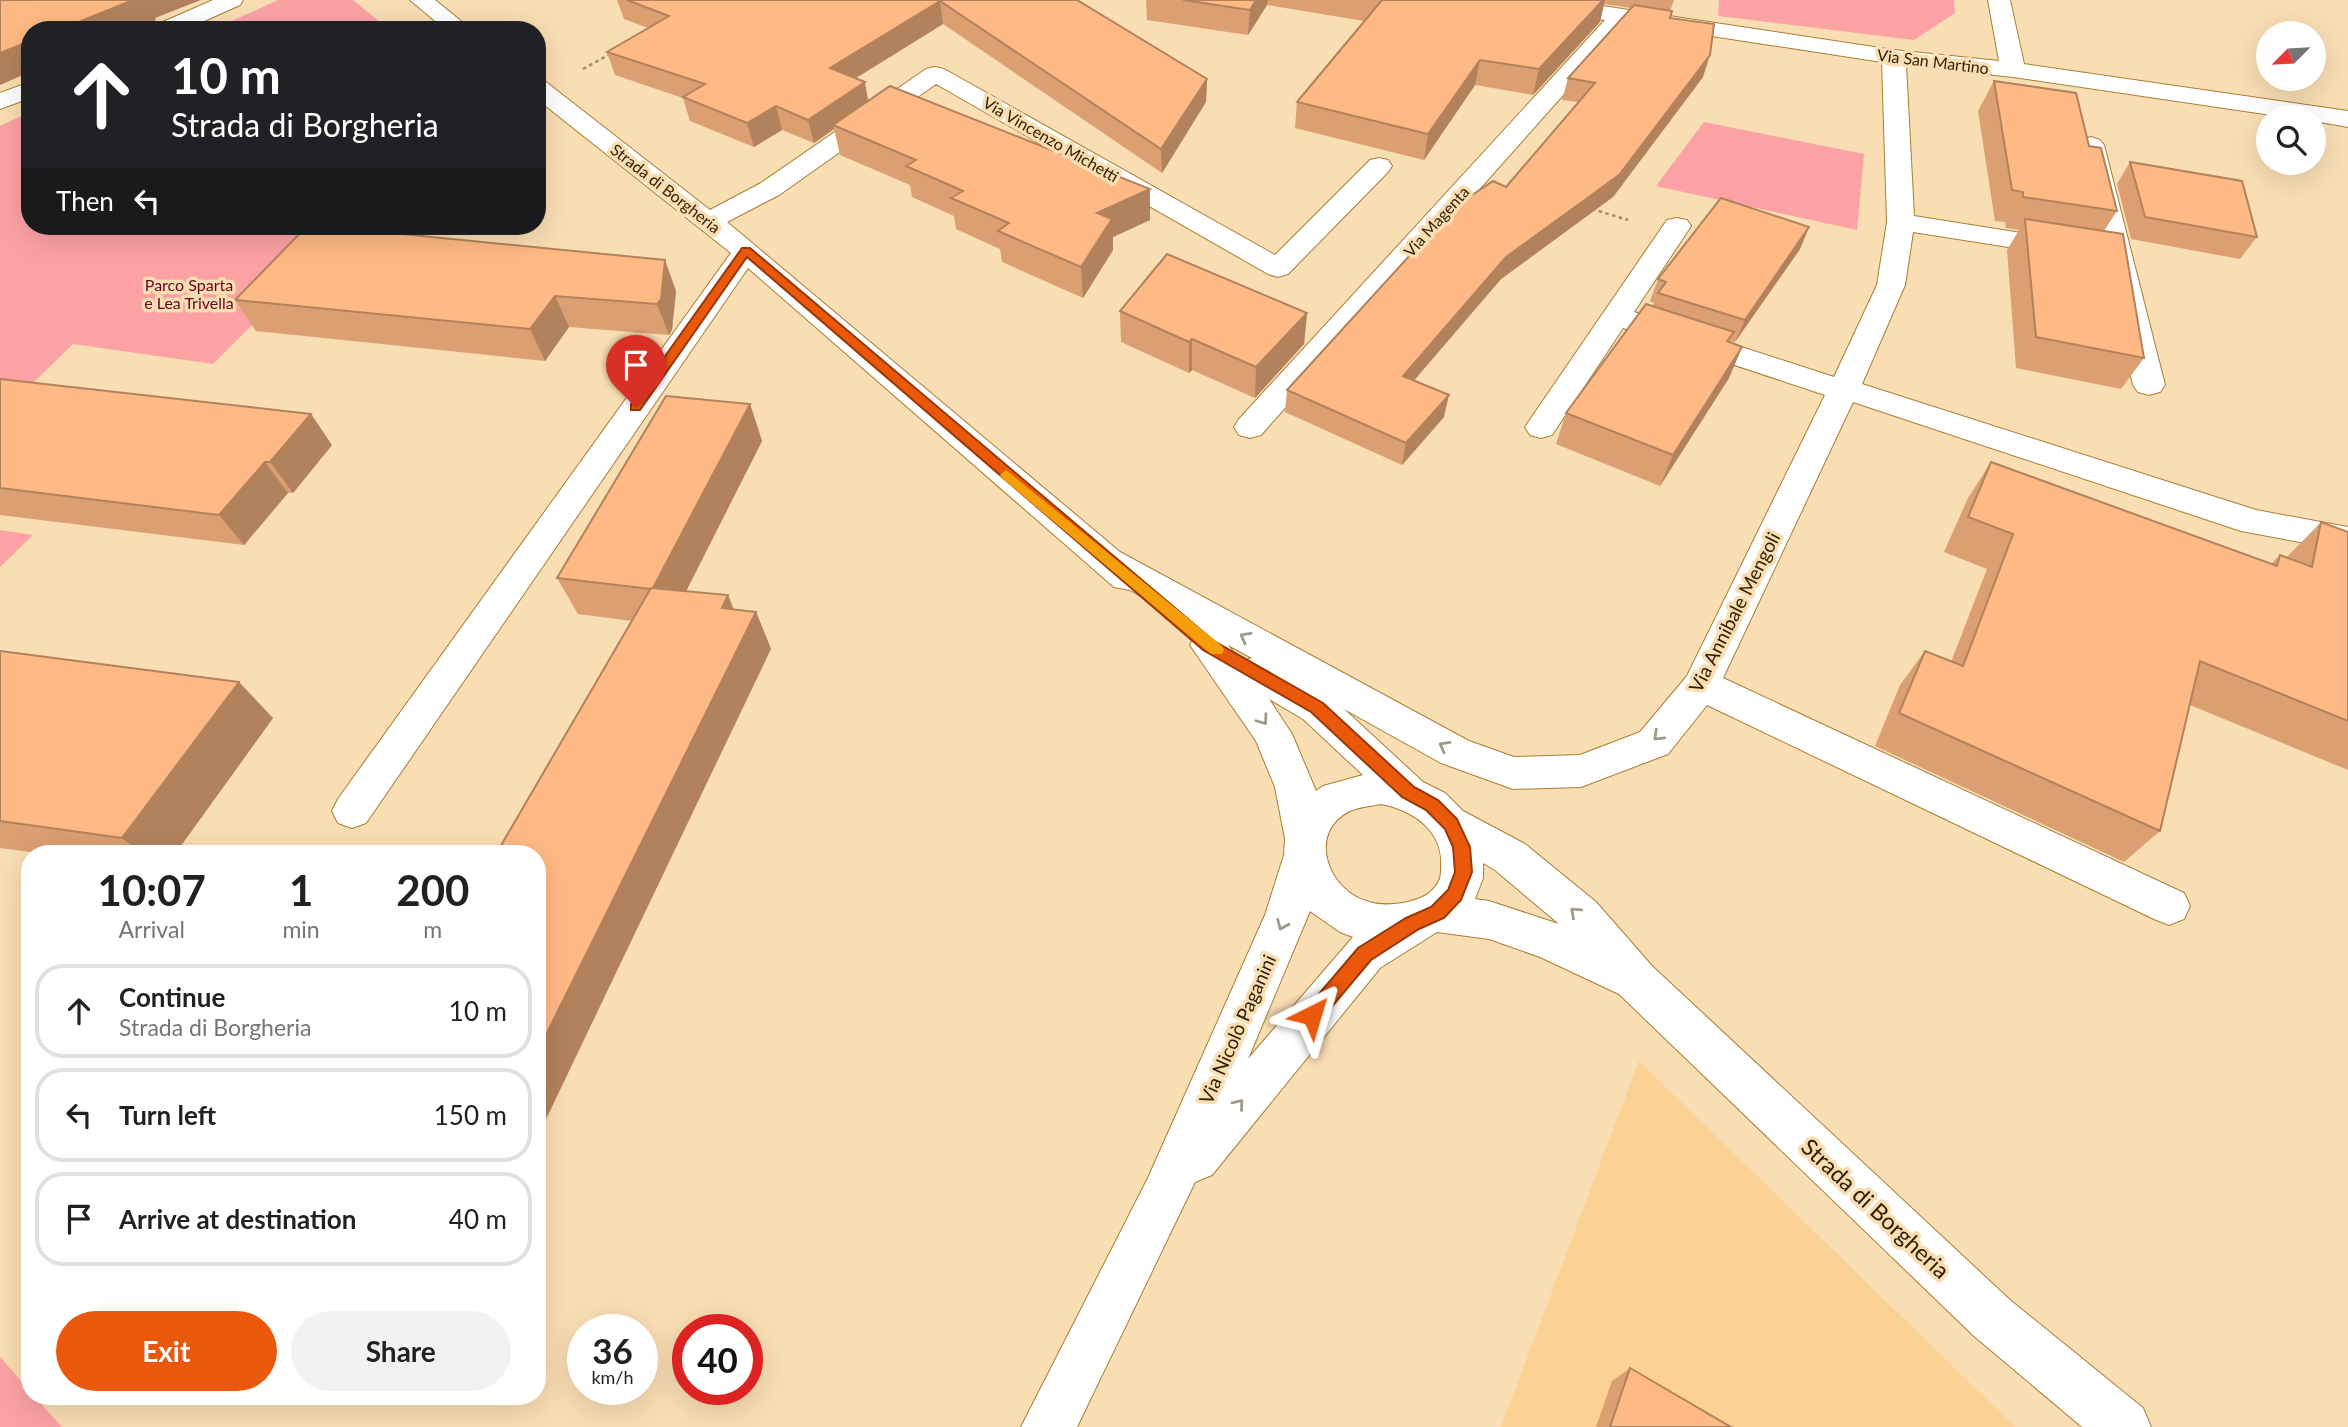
<!DOCTYPE html>
<html lang="en">
<head>
<meta charset="utf-8">
<style>
  body { margin:0; font-family:Lato,sans-serif; background:#f2f2f2; color:#202124; height:100vh; display:flex; flex-direction:column; font-size:26px; white-space:nowrap }
  * { box-sizing:border-box; margin:0 }
  p { font-size:23px; color:#757577 }
  .icon { flex:none; width:38px; height:38px; fill:none; stroke:currentColor; stroke-width:2; stroke-linecap:round; stroke-linejoin:round }
  .map { position:relative; flex:1; overflow:hidden }
  .drawer { position:absolute; left:21px; top:845px; width:525px; height:560px; display:flex; flex-direction:column; background:#fff; border-radius:28px; box-shadow:0 7px 28px #0002 }
  .drawer>* { flex:none }
  .hud { position:absolute; left:21px; top:21px; width:525px; height:214px; border-radius:28px; box-shadow:0 7px 28px #0002; background:#202124; color:#fff; overflow:hidden }
  .needle { width:46px; rotate:246deg }
  .buttons { position:absolute; left:2256px; top:21px; display:grid; gap:14px }
  .buttons a { display:grid; place-items:center; width:70px; height:70px; border-radius:50%; background:#fff; box-shadow:0 7px 28px #0002; font-size:35px }
  .speed { position:absolute; left:567px; top:1314px; display:flex; gap:14px; font-size:35px; font-weight:700; text-align:center }
  .speed>* { display:grid; place-content:center; width:91px; height:91px; border-radius:50%; background:#fff; box-shadow:0 7px 28px #0002; line-height:1 }
  .speed small { font-size:18px; font-weight:400 }
  .speed .limit { border:10px solid #d22; background:#fff; color:#111 }
  .pin { position:absolute; display:grid; place-items:center; width:60px; height:60px; color:#fff; margin:-72px -30px; border-radius:50% 50% 50% 0; rotate:-45deg; box-shadow:0 0 7px #0007 }
  .pin .icon { rotate:45deg }
  .me { position:absolute; width:77px; margin:-38px; rotate:40deg; stroke-linejoin:round; filter:drop-shadow(0 0 5px #0008) }
  .turn { display:flex; align-items:center; gap:24px; height:147px; padding:0 35px; font-size:32px }
  .turn .icon { width:91px; height:91px; stroke-width:2.5 }
  .turn b { display:block; font-size:49px; line-height:60px }
  .then { display:flex; align-items:center; height:66px; padding:0 35px; background:#0003; gap:14px; font-size:26px }
  .eta { display:flex; justify-content:space-evenly; align-items:center; height:119px; text-align:center }
  .eta b { font-size:42px; font-weight:700; line-height:49px }
  .button { display:flex; gap:14px; margin-top:auto; padding:14px 35px }
  .button a { flex:1; height:80px; border-radius:42px; background:#ea580c; color:#fff; font-size:28px; font-weight:700; line-height:80px; text-align:center }
  .button a+a { background:#f2f2f2; color:#202124 }
  ul { padding:0; list-style:none }
  li { display:flex; align-items:center; gap:21px; height:94px; margin:0 14px 10px; padding:0 21px; border:4px solid #e0e0e0; border-radius:28px }
  li div { flex:1 }
  li b { display:block; font-size:26px }
  li em { font-style:normal }
  .map>svg:first-child { display:block }
  .built { fill:#fbd293 }
  .green { fill:#fca2a5 }
  .lines { fill:none; stroke-linecap:round; stroke-linejoin:round }
  .minor-casing { stroke:#a97e34; stroke-width:2 }
  .path { stroke:#a28a66; stroke-width:2.5; stroke-dasharray:3.5 3.5; stroke-linecap:butt }
  .minor { fill:#fff; fill-rule:evenodd }
  .wall { fill:#db9f72 }
  .shaded-wall { fill:#b2825c }
  .building { fill:#ffb984; stroke:#b2825c; stroke-width:2 }
  .oneway { stroke:#a1998c }
  .route { fill:#ea580c; stroke:#983908; stroke-width:2 }
  .slow { fill:#f59e0b }
  .labels { text-anchor:middle; dominant-baseline:central; stroke-width:7; stroke-linejoin:round; paint-order:stroke }
  .far-street-label { font-size:16px; fill:#2f1d00; stroke:#f9ddb3 }
  .far-park-label { font-size:16px; fill:#6a041c; stroke:#f9ddb3 }
  .street-label { font-size:19px; fill:#2f1d00; stroke:#f9ddb3 }
  .near-street-label { font-size:23px; fill:#2f1d00; stroke:#f9ddb3 }
</style>
</head>
<body>
<div class="map">
<svg width="2348" height="1427" viewBox="0 0 2348 1427">
  <rect width="100%" height="100%" fill="#f9ddb3"/>
  <!-- built -->
  <path class="built" d="M 1639,1061 L 2015,1427 L 1501,1427 Z"/>
  <!-- green -->
  <g class="green">
    <path d="M 278,0 L 353,0 L 390,30 L 212,30 Z"/>
    <path d="M 1719,0 L 1954,0 L 1955,13 L 1914,40 L 1718,16 Z"/>
    <path d="M 30,112 L 30,226 L 351,226 L 213,364 L 73,344 L 0,415 L 0,126 Z"/>
    <path d="M 1704,122 L 1864,154 L 1857,230 L 1656,186 Z"/>
    <path d="M 0,530 L 33,535 L 0,567 Z"/>
    <path d="M 0,1357 L 30,1391 L 30,1396 L 35,1397 L 62,1427 L 0,1427 Z"/>
  </g>
  <g class="lines">
    <defs>
      <g id="minor">
        <path d="M 213,0 L 243,0 L 240,5 L 184,30 L 153,30 L 156,25 Z"/>
        <path d="M 410,0 L 435,0 L 472,30 L 446,30 Z"/>
        <path d="M 1507,0 L 1563,0 L 1894,50 L 1999,61 L 1988,0 L 2010,0 L 2024,64 L 2348,111 L 2348,127 L 2314,121 L 2314,117 L 2285,117 L 2013,77 L 1906,65 L 1914,216 L 2065,240 L 2075,242 L 2079,248 L 2075,254 L 2065,256 L 1913,232 L 1905,285 L 1862,384 L 2256,510 L 2348,527 L 2348,551 L 2241,531 L 1853,402 L 1723,678 L 2184,893 L 2190,906 L 2184,919 L 2169,925 L 2154,919 L 1707,705 L 1668,754 L 1581,787 L 1513,789 L 1441,763 L 1344,709 L 1423,782 L 1445,793 L 1463,811 L 1525,844 L 1596,902 L 1652,966 L 2010,1300 L 2143,1408 L 2151,1427 L 2082,1427 L 1974,1336 L 1619,994 L 1540,957 L 1489,939 L 1437,932 L 1380,968 L 1212,1175 L 1195,1182 L 1077,1427 L 1021,1427 L 1148,1178 L 1265,915 L 1284,855 L 1285,839 L 1275,787 L 1256,741 L 1190,645 L 1195,635 L 1205,632 L 1130,590 L 1114,587 L 748,268 L 366,823 L 352,828 L 338,823 L 332,811 L 338,799 L 731,253 L 537,99 L 537,80 L 546,82 L 710,210 L 761,183 L 926,69 L 935,67 L 944,69 L 1275,255 L 1370,160 L 1379,158 L 1388,160 L 1392,166 L 1388,172 L 1288,274 L 1278,277 L 1268,274 L 936,84 L 779,195 L 727,222 L 1120,552 L 1469,741 L 1514,757 L 1580,755 L 1640,732 L 1687,676 L 1825,395 L 1623,328 L 1552,435 L 1541,438 L 1530,435 L 1525,427 L 1667,220 L 1677,218 L 1687,220 L 1691,226 L 1634,312 L 1834,377 L 1877,285 L 1887,222 L 1882,62 L 1627,23 L 1261,435 L 1250,438 L 1239,435 L 1234,427 L 1239,419 L 1605,20 L 1518,7 L 1510,5 ZM 1228,645 L 1252,658 L 1241,662 ZM 1269,699 L 1303,719 L 1363,775 L 1323,786 L 1316,791 L 1292,734 ZM 1381,804 C 1413,810 1444,831 1441,867 C 1441,875 1441,880 1435,887 C 1428,896 1419,899 1408,902 C 1393,905 1380,906 1366,901 C 1327,889 1307,832 1350,811 C 1359,807 1371,806 1381,804 ZM 1483,863 L 1495,870 L 1559,924 L 1489,901 L 1475,899 L 1483,878 ZM 1310,911 L 1340,932 L 1353,937 L 1248,1059 Z"/>
        <path d="M 30,82 L 30,98 L 0,109 L 0,93 Z"/>
        <path d="M 2091,137 L 2100,140 L 2104,145 L 2165,385 L 2160,392 L 2149,395 L 2138,392 L 2133,385 L 2078,145 L 2082,140 Z"/>
      </g>
    </defs>
    <!-- minor casing -->
    <use href="#minor" class="minor-casing"/>
    <!-- path -->
    <g class="path">
      <path d="M 583,69 L 612,53"/>
      <path d="M 1592,209 L 1628,220"/>
    </g>
    <!-- minor -->
    <use href="#minor" class="minor"/>
  </g>
  <!-- wall -->
  <g class="wall">
    <path d="M 617,0 L 1077,0 L 1207,79 L 1206,102 L 1162,173 L 943,24 L 856,78 L 868,101 L 1150,220 L 1113,237 L 1113,250 L 1083,298 L 1002,262 L 1000,249 L 956,229 L 954,216 L 912,197 L 910,185 L 840,155 L 834,129 L 814,143 L 782,130 L 754,147 L 690,121 L 683,98 L 615,75 L 607,52 L 648,28 L 624,19 Z"/>
    <path d="M 1146,0 L 1674,0 L 1670,11 L 1670,18 L 1703,77 L 1613,197 L 1501,279 L 1414,380 L 1444,417 L 1402,465 L 1285,412 L 1287,390 L 1506,187 L 1578,102 L 1562,100 L 1568,78 L 1631,8 L 1604,4 L 1600,22 L 1533,95 L 1475,85 L 1424,160 L 1295,128 L 1297,102 L 1364,21 L 1267,5 L 1248,35 L 1147,20 Z"/>
    <path d="M 1994,81 L 2089,146 L 2117,211 L 2104,231 L 2144,358 L 2121,389 L 2016,368 L 2007,250 L 2019,230 L 2006,228 L 2005,222 L 1995,221 L 1978,111 Z"/>
    <path d="M 2130,162 L 2257,237 L 2240,259 L 2131,239 L 2117,184 Z"/>
    <path d="M 1809,227 L 1800,249 L 1735,342 L 1730,341 L 1729,342 L 1742,347 L 1729,378 L 1660,486 L 1556,444 L 1566,413 L 1653,306 L 1654,303 L 1650,301 L 1658,279 Z"/>
    <path d="M 676,291 L 672,330 L 669,335 L 569,327 L 545,361 L 256,331 L 235,300 Z"/>
    <path d="M 1120,311 L 1307,313 L 1304,344 L 1255,398 L 1192,370 L 1189,373 L 1121,342 Z"/>
    <path d="M 0,379 L 332,445 L 293,493 L 288,493 L 244,545 L 0,515 Z"/>
    <path d="M 750,404 L 762,441 L 686,591 L 734,609 L 756,612 L 771,649 L 632,621 L 578,614 L 557,578 Z"/>
    <path d="M 1991,462 L 2271,564 L 2280,555 L 2286,558 L 2321,522 L 2348,532 L 2348,770 L 2190,705 L 2160,831 L 2124,862 L 1875,746 L 1900,685 L 1925,651 L 1951,662 L 1987,569 L 1944,552 L 1968,498 Z"/>
    <path d="M 0,651 L 273,718 L 175,854 L 45,854 L 0,848 Z"/>
    <path d="M 1630,1368 L 1731,1427 L 1596,1427 L 1612,1381 Z"/>
  </g>
  <!-- shaded-wall -->
  <g class="shaded-wall">
    <path d="M 133,0 L 201,0 L 155,18 L 156,20 L 132,30 L 59,30 Z"/>
    <path d="M 1256,0 L 1268,0 L 1267,5 L 1248,35 L 1250,10 Z"/>
    <path d="M 1603,0 L 1605,0 L 1600,22 L 1533,95 L 1539,69 Z"/>
    <path d="M 940,1 L 943,24 L 835,91 L 830,68 Z"/>
    <path d="M 30,41 L 30,72 L 0,85 L 0,53 Z"/>
    <path d="M 1710,55 L 1703,77 L 1613,197 L 1501,279 L 1399,398 L 1403,376 L 1506,257 Z"/>
    <path d="M 1480,60 L 1475,85 L 1424,160 L 1428,134 Z"/>
    <path d="M 1207,79 L 1206,102 L 1162,173 L 1161,149 Z"/>
    <path d="M 865,82 L 869,105 L 833,125 L 834,129 L 814,143 L 808,120 Z"/>
    <path d="M 776,106 L 782,130 L 754,147 L 747,123 Z"/>
    <path d="M 1150,189 L 1150,220 L 1113,237 L 1113,250 L 1083,298 L 1081,267 L 1097,213 Z"/>
    <path d="M 1809,227 L 1800,249 L 1735,342 L 1745,320 Z"/>
    <path d="M 665,260 L 676,291 L 672,330 L 669,335 L 657,304 Z"/>
    <path d="M 555,296 L 569,327 L 545,361 L 530,329 Z"/>
    <path d="M 1307,313 L 1304,344 L 1255,398 L 1256,367 Z"/>
    <path d="M 1192,339 L 1192,370 L 1189,373 L 1189,342 Z"/>
    <path d="M 1742,347 L 1729,378 L 1660,486 L 1673,455 Z"/>
    <path d="M 1449,395 L 1444,417 L 1402,465 L 1406,443 Z"/>
    <path d="M 750,404 L 762,441 L 669,625 L 652,589 Z"/>
    <path d="M 311,414 L 332,445 L 293,493 L 270,462 Z"/>
    <path d="M 265,462 L 288,493 L 244,545 L 219,515 Z"/>
    <path d="M 728,595 L 743,632 L 722,608 Z"/>
    <path d="M 756,612 L 771,649 L 537,1138 L 537,1053 Z"/>
    <path d="M 239,682 L 273,718 L 175,854 L 143,854 L 122,838 Z"/>
  </g>
  <!-- building -->
  <g class="building">
    <path d="M 0,0 L 133,0 L 59,30 L 30,30 L 30,41 L 0,53 Z"/>
    <path d="M 627,0 L 1077,0 L 1207,79 L 1161,149 L 940,1 L 830,68 L 865,82 L 808,120 L 776,106 L 747,123 L 683,97 L 705,84 L 607,52 L 669,16 Z"/>
    <path d="M 1183,0 L 1256,0 L 1250,10 Z"/>
    <path d="M 1382,0 L 1603,0 L 1539,69 L 1480,60 L 1428,134 L 1297,102 Z"/>
    <path d="M 1634,5 L 1672,11 L 1670,18 L 1714,24 L 1710,55 L 1619,175 L 1506,257 L 1403,376 L 1449,395 L 1406,443 L 1287,390 L 1453,208 L 1493,181 L 1506,187 L 1595,83 L 1568,78 Z"/>
    <path d="M 1994,81 L 2076,93 L 2089,146 L 2101,148 L 2117,211 L 2023,197 L 2023,192 L 2012,190 Z"/>
    <path d="M 890,86 L 1150,189 L 1097,213 L 1112,219 L 1081,267 L 998,231 L 1009,223 L 951,198 L 963,191 L 906,166 L 916,160 L 833,125 Z"/>
    <path d="M 2130,162 L 2242,181 L 2257,237 L 2145,217 Z"/>
    <path d="M 1721,198 L 1809,227 L 1745,320 L 1658,293 L 1666,282 L 1658,279 Z"/>
    <path d="M 2025,219 L 2123,234 L 2144,358 L 2036,337 Z"/>
    <path d="M 307,226 L 321,226 L 665,260 L 661,299 L 657,304 L 555,296 L 530,329 L 235,300 Z"/>
    <path d="M 1167,254 L 1307,313 L 1256,367 L 1192,339 L 1189,342 L 1120,311 Z"/>
    <path d="M 1646,304 L 1734,332 L 1727,341 L 1742,347 L 1673,455 L 1566,413 Z"/>
    <path d="M 0,379 L 311,414 L 270,462 L 265,462 L 219,515 L 0,488 Z"/>
    <path d="M 666,396 L 750,404 L 653,588 L 651,589 L 557,578 Z"/>
    <path d="M 1991,462 L 2277,566 L 2280,555 L 2312,567 L 2321,522 L 2348,532 L 2348,721 L 2200,661 L 2160,831 L 1899,713 L 1925,651 L 1963,666 L 2013,534 L 1968,517 Z"/>
    <path d="M 651,588 L 728,595 L 722,608 L 756,612 L 537,1053 L 537,854 L 496,854 Z"/>
    <path d="M 0,651 L 239,682 L 122,838 L 0,821 Z"/>
    <path d="M 1630,1368 L 1731,1427 L 1610,1427 Z"/>
  </g>
  <!-- one-way arrows -->
  <defs><path id="oneway-chevron" d="M-2-3.5L2.5 0L-2 3.5" fill="none" stroke-width="1.6" stroke-linecap="round" stroke-linejoin="round" transform="scale(1.75)"/></defs>
  <g class="oneway">
    <use href="#oneway-chevron" transform="translate(1245 637) rotate(-151)"/>
    <use href="#oneway-chevron" transform="translate(1263 720) rotate(54)"/>
    <use href="#oneway-chevron" transform="translate(1658 736) rotate(136)"/>
    <use href="#oneway-chevron" transform="translate(1444 746) rotate(-151)"/>
    <use href="#oneway-chevron" transform="translate(1575 912) rotate(-138)"/>
    <use href="#oneway-chevron" transform="translate(1282 925) rotate(113)"/>
    <use href="#oneway-chevron" transform="translate(1239 1104) rotate(-51)"/>
  </g>
  <!-- route -->
  <path class="route" d="M 742,248 L 750,248 L 1214,641 L 1323,703 L 1414,787 L 1438,800 L 1457,819 L 1470,847 L 1472,872 L 1461,900 L 1444,918 L 1419,929 L 1371,960 L 1319,1022 L 1312,1024 L 1306,1022 L 1303,1015 L 1306,1009 L 1358,948 L 1406,918 L 1431,907 L 1448,890 L 1455,872 L 1453,847 L 1445,829 L 1426,810 L 1402,797 L 1311,712 L 1203,650 L 747,257 L 640,410 L 631,410 L 631,404 Z"/>
  <!-- slow -->
  <path class="slow" d="M 1006,470 L 1222,646 L 1224,650 L 1222,654 L 1211,654 L 1002,478 L 1000,475 Z"/>
  <g class="labels">
    <!-- far-street labels -->
    <g class="far-street-label">
      <text transform="translate(1933 61) rotate(7)">Via San Martino</text>
      <text transform="translate(1051 139) rotate(30)">Via Vincenzo Michetti</text>
      <text transform="translate(666 188) rotate(38)">Strada di Borgheria</text>
      <text transform="translate(1436 221) rotate(-48)">Via Magenta</text>
    </g>
    <!-- far-park labels -->
    <g class="far-park-label">
      <text x="189" y="284">Parco Sparta<tspan x="189" dy="18">e Lea Trivella</tspan></text>
    </g>
    <!-- street labels -->
    <g class="street-label">
      <text transform="translate(1734 612) rotate(-63)">Via Annibale Mengoli</text>
      <text transform="translate(1237 1029) rotate(-66)">Via Nicolò Paganini</text>
    </g>
    <!-- near-street labels -->
    <g class="near-street-label">
      <text transform="translate(1876 1208) rotate(43)">Strada di Borgheria</text>
    </g>
  </g>
</svg>
<div class="buttons">
<a><svg class="needle" viewBox="-14 -14 28 28"><path d="M0-13l5 13h-10z" fill="#e53935"/><path d="M0 13l5-13h-10z" fill="#757577"/></svg></a>
<a><svg class="icon" aria-label="search" viewBox="0 0 24 24"><circle cx="10" cy="10" r="6"/><path d="M15 15l6 6"/></svg></a>
</div>
<div class="speed"><div>36<small>km/h</small></div><div class="limit">40</div></div>
<div class="pin" style="left:636px;top:407px;background:#d93025"><svg class="icon" aria-label="arrive" viewBox="0 0 24 24"><path d="M6 21V4h12l-3 4 3 4H6"/></svg></div>
<svg class="me" style="left:1312px;top:1015px" viewBox="-20 -20 40 40"><path d="M0-17L14 15 0 8-14 15z" fill="#ea580c" stroke="#fff" stroke-width="4"/></svg>
<div class="hud">
<div class="turn"><svg class="icon" aria-label="ahead" viewBox="0 0 24 24"><path d="M12 20V5M6 11l6-6 6 6"/></svg><div><b>10 m</b>Strada di Borgheria</div></div>
<div class="then">Then<svg class="icon" aria-label="left" viewBox="0 0 24 24"><path d="M17 20v-9H6M10 6l-5 5 5 5"/></svg></div>
</div>
<section class="drawer">
<div class="eta">
<div><b>10:07</b><p>Arrival</p></div>
<div><b>1</b><p>min</p></div>
<div><b>200</b><p>m</p></div>
</div>
<ul>
<li><svg class="icon" aria-label="ahead" viewBox="0 0 24 24"><path d="M12 20V5M6 11l6-6 6 6"/></svg><div><b>Continue</b><p>Strada di Borgheria</p></div><em>10 m</em></li>
<li><svg class="icon" aria-label="left" viewBox="0 0 24 24"><path d="M17 20v-9H6M10 6l-5 5 5 5"/></svg><div><b>Turn left</b></div><em>150 m</em></li>
<li><svg class="icon" aria-label="arrive" viewBox="0 0 24 24"><path d="M6 21V4h12l-3 4 3 4H6"/></svg><div><b>Arrive at destination</b></div><em>40 m</em></li>
</ul>
<div class="button"><a>Exit</a><a>Share</a></div>
</section>
</div>
</body>
</html>
